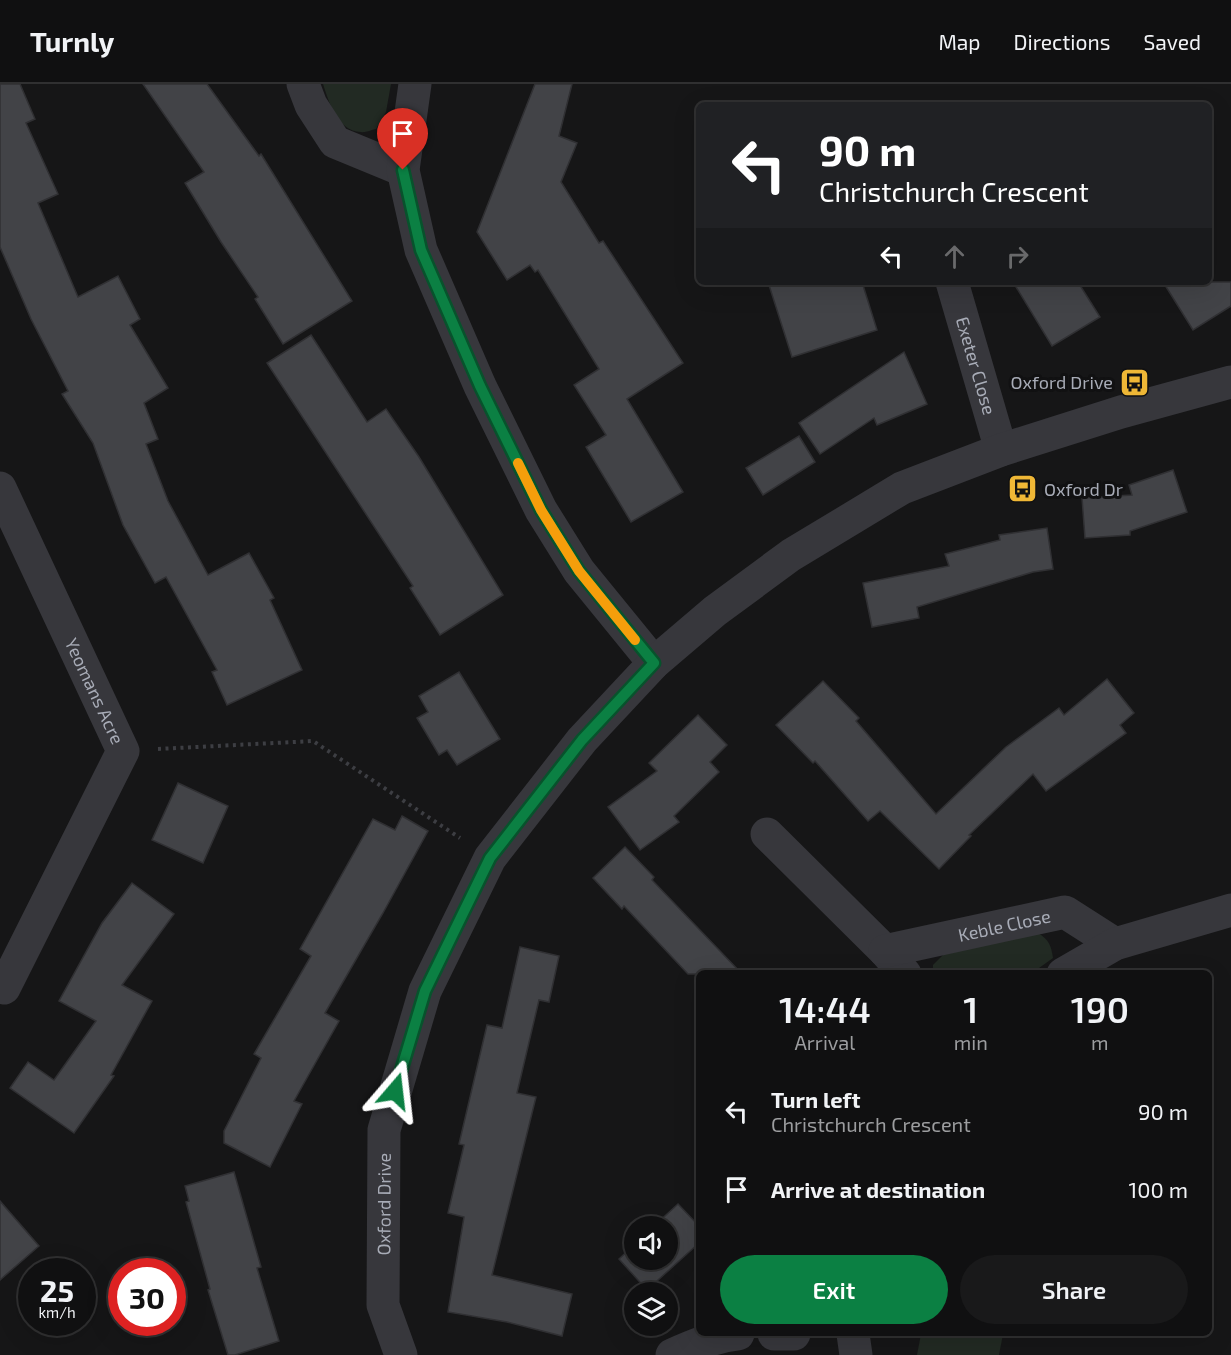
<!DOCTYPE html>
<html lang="en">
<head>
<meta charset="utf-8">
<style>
  body { margin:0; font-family:"Exo 2",sans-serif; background:#19191a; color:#f1f3f6; height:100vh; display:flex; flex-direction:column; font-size:22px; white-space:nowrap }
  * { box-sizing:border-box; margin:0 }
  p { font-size:20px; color:#9c9d9f }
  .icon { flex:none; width:33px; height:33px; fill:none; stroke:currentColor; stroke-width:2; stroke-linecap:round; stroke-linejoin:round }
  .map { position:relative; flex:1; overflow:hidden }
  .panel { position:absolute; left:696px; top:886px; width:516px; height:366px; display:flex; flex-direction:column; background:#101011; border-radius:9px; box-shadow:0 6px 24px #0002,0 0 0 2px #303031 }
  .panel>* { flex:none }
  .guide { position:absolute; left:696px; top:18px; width:516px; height:183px; border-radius:9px; box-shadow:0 6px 24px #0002,0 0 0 2px #303031; background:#202124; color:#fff; overflow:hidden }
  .tools { position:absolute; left:624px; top:1132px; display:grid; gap:12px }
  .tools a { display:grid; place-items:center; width:54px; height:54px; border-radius:50%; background:#101011; box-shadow:0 6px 24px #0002,0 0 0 2px #303031; font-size:30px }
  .speed { position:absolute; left:18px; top:1174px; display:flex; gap:12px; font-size:30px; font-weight:700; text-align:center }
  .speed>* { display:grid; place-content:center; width:78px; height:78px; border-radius:50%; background:#101011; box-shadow:0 6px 24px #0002,0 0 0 2px #303031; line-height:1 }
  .speed small { font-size:15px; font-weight:400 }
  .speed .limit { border:9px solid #d22; background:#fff; color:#111 }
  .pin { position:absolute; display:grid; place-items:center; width:51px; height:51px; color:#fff; margin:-62px -26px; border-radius:50% 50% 50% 0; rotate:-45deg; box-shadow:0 0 6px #0007 }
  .pin .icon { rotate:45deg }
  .me { position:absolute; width:66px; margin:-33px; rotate:17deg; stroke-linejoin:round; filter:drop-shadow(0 0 4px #0008) }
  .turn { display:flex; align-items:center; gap:21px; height:126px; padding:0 24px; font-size:27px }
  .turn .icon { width:78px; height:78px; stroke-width:2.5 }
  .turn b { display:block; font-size:42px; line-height:51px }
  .lanes { display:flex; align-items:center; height:57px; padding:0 24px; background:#0003; justify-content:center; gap:30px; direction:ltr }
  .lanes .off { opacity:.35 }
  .eta { display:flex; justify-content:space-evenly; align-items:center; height:102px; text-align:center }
  .eta b { font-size:36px; font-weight:600; line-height:42px }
  .button { display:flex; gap:12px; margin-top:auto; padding:12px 24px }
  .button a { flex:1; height:69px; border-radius:36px; background:#0b8043; color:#fff; font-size:24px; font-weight:600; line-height:69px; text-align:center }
  .button a+a { background:#19191a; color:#f1f3f6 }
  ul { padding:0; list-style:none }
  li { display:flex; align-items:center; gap:18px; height:78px; padding:0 24px }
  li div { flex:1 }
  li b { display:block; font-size:22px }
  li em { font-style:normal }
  header { display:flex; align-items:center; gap:36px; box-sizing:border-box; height:84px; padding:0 30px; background:#101011; border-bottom:2px solid #303031 }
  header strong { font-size:28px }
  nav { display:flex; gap:33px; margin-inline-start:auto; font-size:21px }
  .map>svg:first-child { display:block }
  .green { fill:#222a23 }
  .building { fill:#424347; stroke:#303033; stroke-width:1.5 }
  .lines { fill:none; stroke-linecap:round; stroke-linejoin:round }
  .path { stroke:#3d3e43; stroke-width:4; stroke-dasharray:3 4.5; stroke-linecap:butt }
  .minor { stroke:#37373c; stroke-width:33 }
  .route-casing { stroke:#07532c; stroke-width:15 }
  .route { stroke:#0b8043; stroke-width:10 }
  .slow { stroke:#f59e0b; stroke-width:10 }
  .labels { text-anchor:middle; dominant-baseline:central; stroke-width:6; stroke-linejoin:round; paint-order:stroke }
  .street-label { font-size:18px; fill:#a8acb7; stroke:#111112 }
  .poi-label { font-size:18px; fill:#a8acb7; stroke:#111112; text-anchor:end }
</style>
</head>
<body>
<header>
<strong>Turnly</strong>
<nav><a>Map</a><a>Directions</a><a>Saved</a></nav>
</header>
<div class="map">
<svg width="1231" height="1271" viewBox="0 0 1231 1271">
  <rect width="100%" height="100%" fill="#161617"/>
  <!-- green -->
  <g class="green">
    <path d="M 323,0 L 391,0 L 386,28 L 376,45 C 371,46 365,49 361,48 C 337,47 329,18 323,0 Z"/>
    <path d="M 1038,849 C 1049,856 1051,861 1053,874 L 1032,889 L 933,890 L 933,881 L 950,864 Z"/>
    <path d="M 921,1250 L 1003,1250 L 999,1271 L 917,1271 Z"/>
  </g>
  <!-- building -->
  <g class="building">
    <path d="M 0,0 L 20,0 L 35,35 L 26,39 L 58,110 L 38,119 L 78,213 L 118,192 L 140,235 L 130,241 L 168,304 L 144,319 L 158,355 L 146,360 L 168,417 L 208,491 L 249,469 L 274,514 L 270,516 L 302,586 L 227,621 L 212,588 L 217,586 L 166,493 L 155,499 L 123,441 L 93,359 L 62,310 L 68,307 L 31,235 L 0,163 Z"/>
    <path d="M 143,0 L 207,0 L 259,72 L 261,70 L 352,217 L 283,260 L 255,215 L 258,213 L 221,158 L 185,99 L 204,88 Z"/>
    <path d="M 535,0 L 572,0 L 559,52 L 577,59 L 561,98 L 599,159 L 603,157 L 683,279 L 627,315 L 683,408 L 631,438 L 586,363 L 606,351 L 574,301 L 599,285 L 538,186 L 535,188 L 530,181 L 507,196 L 477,148 Z"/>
    <path d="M 768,198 L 862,198 L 877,246 L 792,273 Z"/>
    <path d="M 1013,198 L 1078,198 L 1100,233 L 1052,262 Z"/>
    <path d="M 1163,198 L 1231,198 L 1231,222 L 1193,246 Z"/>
    <path d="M 311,251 L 367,338 L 386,325 L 419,373 L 503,511 L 440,551 L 410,504 L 413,502 L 267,279 Z"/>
    <path d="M 904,268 L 927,320 L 877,341 L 874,334 L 820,370 L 799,339 Z"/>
    <path d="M 799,352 L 815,378 L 763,411 L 746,384 Z"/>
    <path d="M 1173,386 L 1187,428 L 1130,447 L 1130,451 L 1085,454 L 1082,414 L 1132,411 L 1129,401 Z"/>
    <path d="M 1047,444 L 1053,485 L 1033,488 L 917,523 L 919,534 L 872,543 L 863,499 L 949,482 L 945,470 L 1000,456 L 999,451 Z"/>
    <path d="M 459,588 L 500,655 L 457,681 L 447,666 L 439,671 L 417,634 L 428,628 L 419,612 Z"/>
    <path d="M 1107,595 L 1134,629 L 1120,641 L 1126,649 L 1046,707 L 1033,690 L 969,751 L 971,752 L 939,785 L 880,727 L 868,737 L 815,677 L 813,679 L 776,641 L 823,597 L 859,634 L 856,637 L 936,730 L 1006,663 L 1059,624 L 1064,631 Z"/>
    <path d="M 698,631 L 727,661 L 710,678 L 719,688 L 674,732 L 679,738 L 640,766 L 608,723 L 657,687 L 649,679 Z"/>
    <path d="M 178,699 L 228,722 L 203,779 L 152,756 Z"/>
    <path d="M 402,732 L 428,747 L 383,829 L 325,929 L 339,937 L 294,1017 L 302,1020 L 270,1083 L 224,1059 L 224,1047 L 261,974 L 254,970 L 311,872 L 300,865 L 373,735 L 395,746 Z"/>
    <path d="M 625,763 L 654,793 L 652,796 L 742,890 L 688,890 L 624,822 L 622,825 L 593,794 Z"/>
    <path d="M 132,799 L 174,830 L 122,901 L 152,917 L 111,991 L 114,992 L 74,1049 L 10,1004 L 28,978 L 54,996 L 96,937 L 59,917 L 102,839 Z"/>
    <path d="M 520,863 L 559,872 L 549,918 L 539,916 L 517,1009 L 536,1013 L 492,1191 L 572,1210 L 562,1252 L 507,1238 L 448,1228 L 464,1133 L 448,1129 L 464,1061 L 459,1060 L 487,941 L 502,944 Z"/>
    <path d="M 234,1088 L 261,1183 L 257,1184 L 279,1257 L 235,1271 L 228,1271 L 208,1206 L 210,1205 L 186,1118 L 189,1117 L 185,1102 Z"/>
    <path d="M 0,1117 L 39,1162 L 0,1196 Z"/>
    <path d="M 678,1120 L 699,1142 L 699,1159 L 647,1206 L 619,1175 L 634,1161 L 634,1176 L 668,1176 L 668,1143 L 653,1143 Z"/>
  </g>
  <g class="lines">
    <!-- path -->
    <path class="path" d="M 158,665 L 313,657 L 460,754"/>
    <!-- minor -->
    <g class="minor">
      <path d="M 303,0 L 311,21 L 335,58 L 403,86"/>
      <path d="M 415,0 L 403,86 L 421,166 L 480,302 L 541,426 L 579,487 L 654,579"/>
      <path id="s1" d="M 952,198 L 1001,366"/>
      <path id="s2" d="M 0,404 L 123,667 L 4,904"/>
      <path d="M 767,750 L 885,867 L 905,890"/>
      <path id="s3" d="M 885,867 L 1065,828 L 1115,860"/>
      <path d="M 1063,890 L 1115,860 L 1231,826"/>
      <path d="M 774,1250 L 794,1250"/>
      <path d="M 853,1250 L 856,1271"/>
      <path id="s4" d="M 401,1271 L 383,1221 L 384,1046 L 425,907 L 490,774 L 582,656 L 654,579 L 715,527 L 791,471 L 902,404 L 1001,366 L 1121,328 L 1231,298"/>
      <path d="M 672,1271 C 694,1261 714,1253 738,1250"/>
    </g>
  </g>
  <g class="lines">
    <defs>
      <path id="route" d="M 395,1007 L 425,907 L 490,774 L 582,656 L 654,579 L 579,487 L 541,426 L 480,302 L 421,166 L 403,86"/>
    </defs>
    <!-- route casing -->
    <use href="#route" class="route-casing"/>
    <!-- route -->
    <use href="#route" class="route"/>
    <!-- slow -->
    <path class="slow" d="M 518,379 L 541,426 L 579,487 L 635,556"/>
  </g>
  <!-- icons -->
  <defs>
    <symbol id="bus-square" viewBox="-11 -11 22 22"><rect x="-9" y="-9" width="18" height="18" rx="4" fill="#efb736" stroke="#111112"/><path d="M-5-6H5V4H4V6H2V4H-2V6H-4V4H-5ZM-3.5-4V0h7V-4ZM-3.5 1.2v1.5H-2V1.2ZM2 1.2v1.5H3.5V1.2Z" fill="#111"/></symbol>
  </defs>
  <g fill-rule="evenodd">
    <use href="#bus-square" x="1118" y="282" width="33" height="33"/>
    <use href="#bus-square" x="1006" y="388" width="33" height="33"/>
  </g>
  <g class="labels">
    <!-- street labels -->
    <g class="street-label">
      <text stroke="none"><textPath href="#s1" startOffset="87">Exeter Close</textPath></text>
      <text stroke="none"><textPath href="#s2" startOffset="224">Yeomans Acre</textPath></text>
      <text stroke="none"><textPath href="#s3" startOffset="122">Keble Close</textPath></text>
      <text stroke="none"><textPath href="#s4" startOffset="154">Oxford Drive</textPath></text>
    </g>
    <!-- poi labels -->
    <g class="poi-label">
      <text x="1113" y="298">Oxford Drive</text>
      <text x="1044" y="405" text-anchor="start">Oxford Dr</text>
    </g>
  </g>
</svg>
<div class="tools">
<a><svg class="icon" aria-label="sound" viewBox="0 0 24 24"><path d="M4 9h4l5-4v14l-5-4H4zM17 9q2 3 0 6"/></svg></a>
<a><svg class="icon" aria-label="layers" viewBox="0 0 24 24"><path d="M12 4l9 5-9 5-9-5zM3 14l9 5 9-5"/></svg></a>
</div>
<div class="speed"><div>25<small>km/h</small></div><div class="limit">30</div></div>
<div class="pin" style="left:403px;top:86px;background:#d93025"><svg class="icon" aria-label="arrive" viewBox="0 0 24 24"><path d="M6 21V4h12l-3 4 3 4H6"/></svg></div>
<svg class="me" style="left:395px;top:1007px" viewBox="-20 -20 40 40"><path d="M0-17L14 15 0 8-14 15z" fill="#0b8043" stroke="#fff" stroke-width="4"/></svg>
<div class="guide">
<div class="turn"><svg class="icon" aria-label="left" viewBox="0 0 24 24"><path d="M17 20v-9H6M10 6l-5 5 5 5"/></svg><div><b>90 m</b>Christchurch Crescent</div></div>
<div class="lanes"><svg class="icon" aria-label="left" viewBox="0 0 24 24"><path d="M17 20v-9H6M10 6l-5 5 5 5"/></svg><svg class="icon off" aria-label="ahead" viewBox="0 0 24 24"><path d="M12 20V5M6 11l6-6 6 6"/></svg><svg class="icon off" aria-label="right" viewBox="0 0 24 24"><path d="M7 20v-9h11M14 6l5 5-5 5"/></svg></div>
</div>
<section class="panel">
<div class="eta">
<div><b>14:44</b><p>Arrival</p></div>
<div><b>1</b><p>min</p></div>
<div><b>190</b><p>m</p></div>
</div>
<ul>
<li><svg class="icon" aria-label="left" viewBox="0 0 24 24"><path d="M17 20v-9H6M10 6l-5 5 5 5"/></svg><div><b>Turn left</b><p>Christchurch Crescent</p></div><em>90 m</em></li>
<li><svg class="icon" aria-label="arrive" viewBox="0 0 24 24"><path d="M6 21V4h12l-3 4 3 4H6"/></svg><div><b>Arrive at destination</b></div><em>100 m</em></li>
</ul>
<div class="button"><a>Exit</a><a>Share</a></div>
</section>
</div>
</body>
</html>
